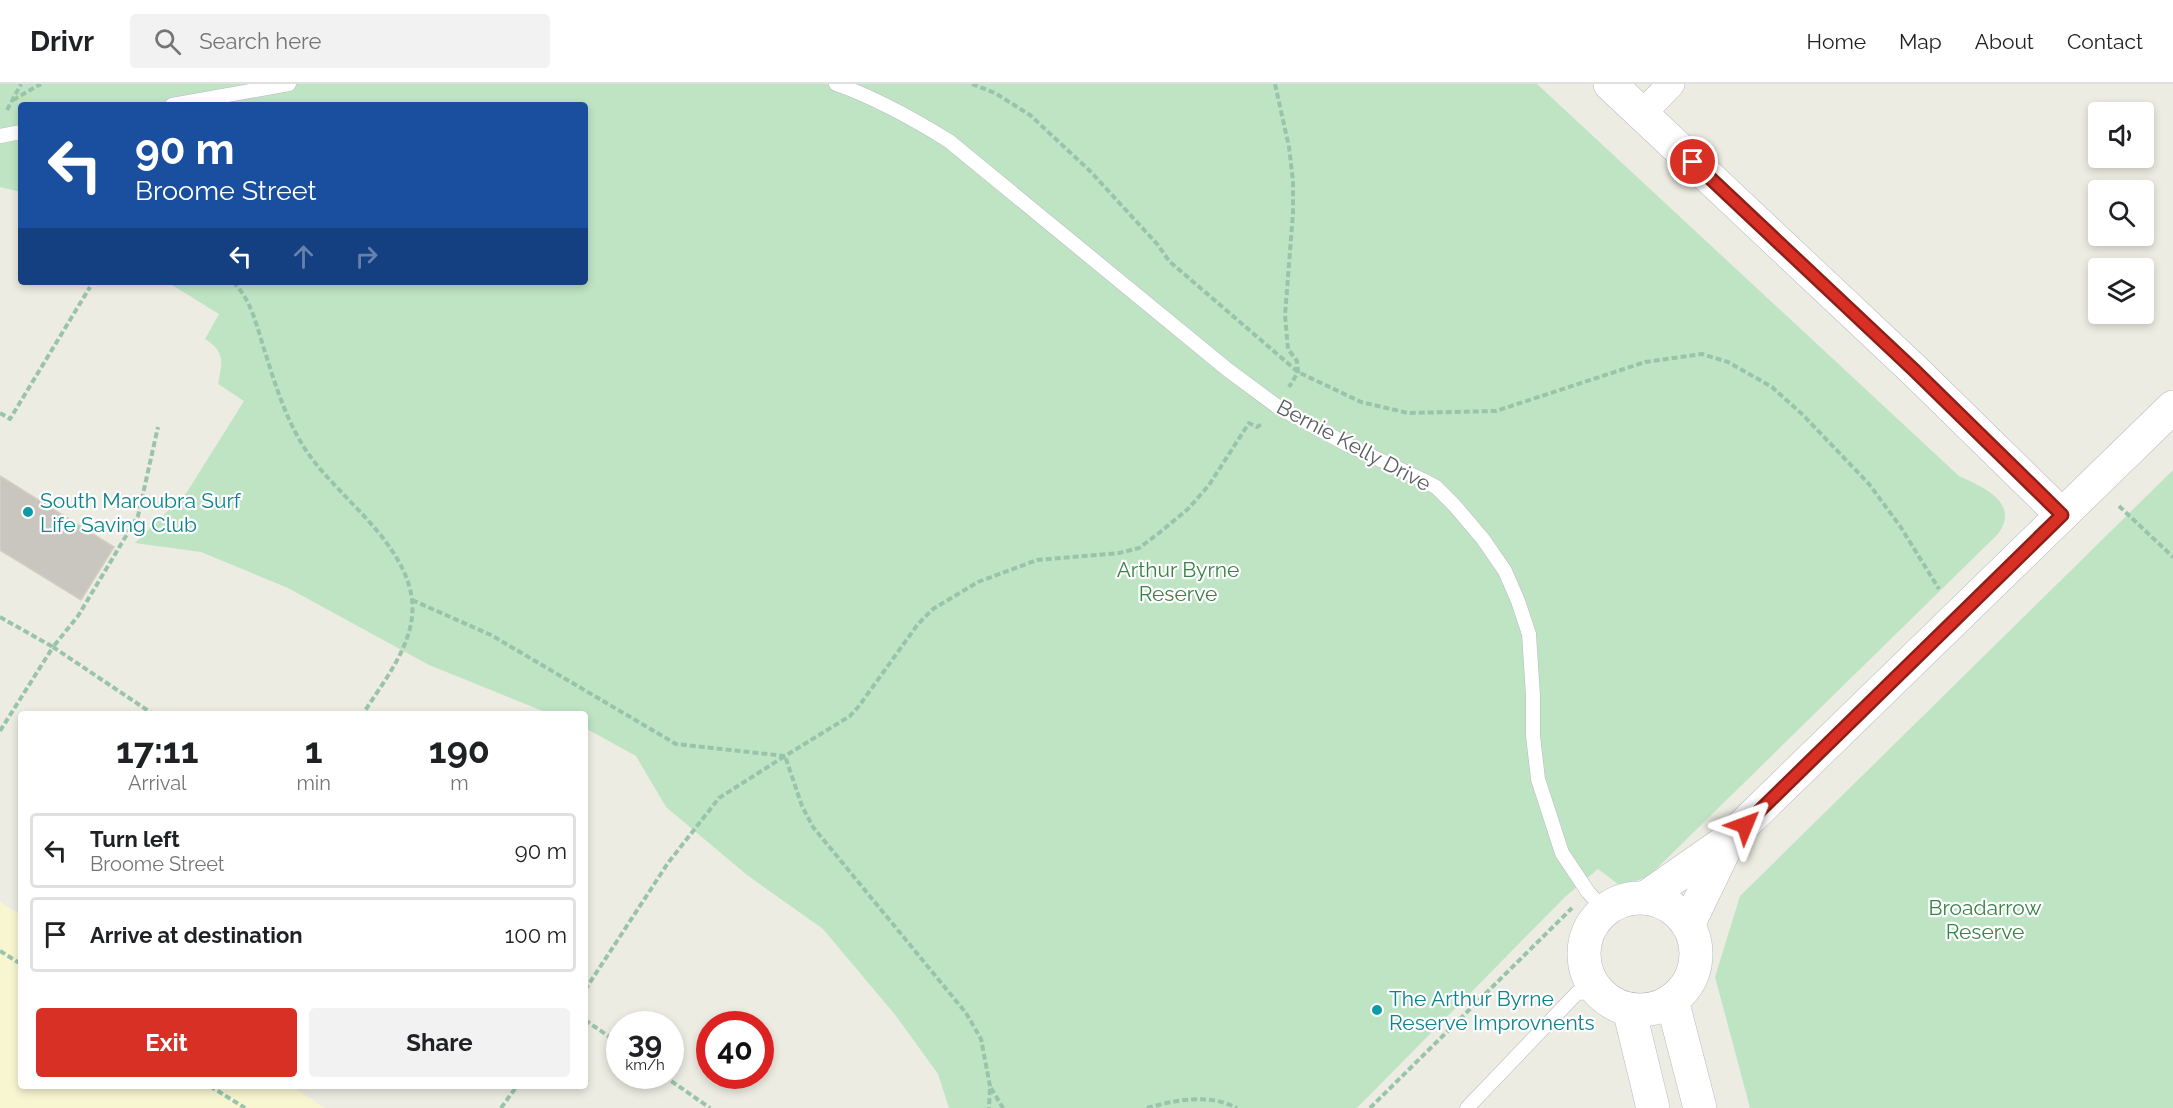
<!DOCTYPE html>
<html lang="en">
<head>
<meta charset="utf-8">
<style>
  body { margin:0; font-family:Raleway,sans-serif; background:#f2f2f2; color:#202124; height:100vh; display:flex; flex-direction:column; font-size:22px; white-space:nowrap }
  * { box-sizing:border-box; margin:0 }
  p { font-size:20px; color:#757577 }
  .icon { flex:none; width:33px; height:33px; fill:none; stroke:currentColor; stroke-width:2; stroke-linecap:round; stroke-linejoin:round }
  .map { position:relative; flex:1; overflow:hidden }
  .drawer { position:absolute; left:18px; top:627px; width:570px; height:378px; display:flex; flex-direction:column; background:#fff; border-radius:6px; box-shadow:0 3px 9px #0003 }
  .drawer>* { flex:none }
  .guide { position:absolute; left:18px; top:18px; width:570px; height:183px; border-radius:6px; box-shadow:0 3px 9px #0003; background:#1a4fa0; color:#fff; overflow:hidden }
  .controls { position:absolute; left:2088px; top:18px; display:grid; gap:12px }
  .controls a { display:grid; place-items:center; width:66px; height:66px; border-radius:6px; background:#fff; box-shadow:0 3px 9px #0003; font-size:30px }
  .speed { position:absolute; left:606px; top:927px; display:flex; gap:12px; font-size:30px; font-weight:700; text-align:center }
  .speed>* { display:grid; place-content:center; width:78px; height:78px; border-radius:50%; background:#fff; box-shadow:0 3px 9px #0003; line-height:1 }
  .speed small { font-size:15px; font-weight:400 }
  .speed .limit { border:9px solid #d22; background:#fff; color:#111 }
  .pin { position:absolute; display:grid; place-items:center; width:51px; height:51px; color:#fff; margin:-26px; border:3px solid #fff; border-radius:50%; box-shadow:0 2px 6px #0007 }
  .me { position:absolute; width:66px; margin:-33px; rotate:46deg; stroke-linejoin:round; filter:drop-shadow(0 0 4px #0008) }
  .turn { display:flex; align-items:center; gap:21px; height:126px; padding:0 18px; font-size:27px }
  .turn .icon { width:78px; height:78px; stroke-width:2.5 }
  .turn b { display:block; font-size:42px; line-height:51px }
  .lanes { display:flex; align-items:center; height:57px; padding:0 18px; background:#0003; justify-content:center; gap:30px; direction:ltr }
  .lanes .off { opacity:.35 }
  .eta { display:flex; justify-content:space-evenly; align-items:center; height:102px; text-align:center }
  .eta b { font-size:36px; font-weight:700; line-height:42px }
  .cta { display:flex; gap:12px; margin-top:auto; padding:12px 18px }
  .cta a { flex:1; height:69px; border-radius:6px; background:#d93025; color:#fff; font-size:24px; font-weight:700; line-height:69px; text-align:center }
  .cta a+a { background:#f2f2f2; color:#202124 }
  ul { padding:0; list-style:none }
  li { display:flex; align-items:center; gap:18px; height:75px; margin:0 12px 9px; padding:0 6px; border:3px solid #e0e0e0; border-radius:6px }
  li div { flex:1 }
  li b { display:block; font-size:22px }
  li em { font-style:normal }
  header { display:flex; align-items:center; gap:36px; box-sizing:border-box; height:84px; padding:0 30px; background:#fff; border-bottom:2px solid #e0e0e0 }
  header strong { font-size:28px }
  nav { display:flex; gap:33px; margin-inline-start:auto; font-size:21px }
  .search { width:420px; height:54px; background:#f2f2f2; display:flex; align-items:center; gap:15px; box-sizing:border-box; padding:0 21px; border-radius:6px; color:#757577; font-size:22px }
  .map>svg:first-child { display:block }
  .green { fill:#bfe4c4 }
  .sand { fill:#f8f5d1 }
  .building { fill:#c8c6bf; stroke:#d1cec1; stroke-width:1.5 }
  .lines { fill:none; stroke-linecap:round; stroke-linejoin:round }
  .lane-casing { stroke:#b7b9be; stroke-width:15 }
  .street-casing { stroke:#b7b9be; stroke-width:28 }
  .secondary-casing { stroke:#b8bac0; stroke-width:34 }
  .path { stroke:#99c4ab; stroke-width:4; stroke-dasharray:6 3; stroke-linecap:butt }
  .lane { stroke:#fff; stroke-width:14 }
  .street { stroke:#fff; stroke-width:27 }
  .secondary { stroke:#fff; stroke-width:33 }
  .route-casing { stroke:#8d1f18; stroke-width:15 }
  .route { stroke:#d93025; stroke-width:10 }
  .culture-dot { fill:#0f9aa8; stroke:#fff; stroke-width:2 }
  .labels { text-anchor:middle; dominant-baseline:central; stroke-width:4.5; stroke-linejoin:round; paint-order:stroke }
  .street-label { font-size:21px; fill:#5a5d62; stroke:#fff }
  .culture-label { font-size:21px; fill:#0d838f; stroke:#fff; text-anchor:start }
  .park-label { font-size:21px; fill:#388347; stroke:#fff }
</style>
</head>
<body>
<header>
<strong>Drivr</strong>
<div class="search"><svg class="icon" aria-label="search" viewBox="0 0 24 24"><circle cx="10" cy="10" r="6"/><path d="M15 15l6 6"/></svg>Search here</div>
<nav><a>Home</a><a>Map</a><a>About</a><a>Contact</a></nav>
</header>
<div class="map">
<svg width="2173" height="1024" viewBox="0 0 2173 1024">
  <rect width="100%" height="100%" fill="#edece2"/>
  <!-- green -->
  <g class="green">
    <path d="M 0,0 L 1537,0 L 1959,392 C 1982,403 2021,418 1998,450 L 1649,792 L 1636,797 L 1618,800 L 1598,785 L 1565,813 L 1357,1024 L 949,1024 L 938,990 L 896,932 L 823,845 L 747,791 L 666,723 L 636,672 L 585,644 L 585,630 L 550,630 L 429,581 L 288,504 L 201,468 L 135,459 L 187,408 L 244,317 L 218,300 C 222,279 226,268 205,255 L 219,230 L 167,198 L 585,198 L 585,21 L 21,21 L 21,108 L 0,103 Z"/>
    <path d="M 2173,386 L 2173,1024 L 1750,1024 L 1715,893 L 1740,812 Z"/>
  </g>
  <!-- sand -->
  <path class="sand" d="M 0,818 L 21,831 L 21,1002 L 291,1002 L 325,1024 L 0,1024 Z"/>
  <!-- building -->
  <path class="building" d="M 0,392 L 114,463 L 81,516 L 0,466 Z"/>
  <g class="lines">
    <defs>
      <g id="lane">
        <path d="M 836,0 C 876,14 912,34 949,57 L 1228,286 L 1278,323 L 1348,361 L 1423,396 L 1436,403 L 1455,422 L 1483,455 L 1505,487 L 1518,517 L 1529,550 L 1533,612 L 1533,652 L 1538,695 L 1562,769 L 1588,808 L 1605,826"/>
        <path d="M 172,21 L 289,0"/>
        <path d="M 0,52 L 21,48"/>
        <path d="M 1467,1024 L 1577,909 L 1599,908"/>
      </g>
      <path id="street" d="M 1642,30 L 1671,0"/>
      <g id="secondary">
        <path d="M 1610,0 L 1914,286 L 2062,431"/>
        <path d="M 1645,814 L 1728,756 L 2173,323"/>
        <circle cx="1640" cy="870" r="56"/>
        <path d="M 1688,841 L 1728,758"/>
        <path d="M 1672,916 L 1700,1024"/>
        <path d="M 1629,925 L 1653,1024"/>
      </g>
    </defs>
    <!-- lane casing -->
    <use href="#lane" class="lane-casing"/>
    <!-- street casing -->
    <use href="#street" class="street-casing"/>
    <!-- secondary casing -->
    <use href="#secondary" class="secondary-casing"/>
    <!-- path -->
    <g class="path">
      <path d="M 972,0 L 995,9 L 1030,31 L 1090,87 L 1158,161 L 1169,177 L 1298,288 L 1361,318 L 1408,329 L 1496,327 L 1645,278 L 1702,270 L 1728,278 L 1772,303 L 1803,331 L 1869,400 L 1900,442 L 1939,505"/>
      <path d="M 1275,0 L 1289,63 L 1293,97 L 1293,129 L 1285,231 L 1288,265 L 1297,277 L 1298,288 L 1289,303"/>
      <path d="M 13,16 L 41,0"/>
      <path d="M 7,26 L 21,0"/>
      <path d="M 233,198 C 252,216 257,244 265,268 C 276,303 288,342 310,372 C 342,416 404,458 412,515 C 417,558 384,596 363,630"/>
      <path d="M 0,329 L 10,335 L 90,203"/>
      <path d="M 2119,422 L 2173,473"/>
      <path d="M 412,516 L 491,551 L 676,660 L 785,672 L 850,632 L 859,622 L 918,540 L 933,525 L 978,498 L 1037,476 L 1119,469 L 1139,464 L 1159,449 L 1188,425 L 1209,401 L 1249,339 L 1257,343 L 1262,340"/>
      <path d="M 0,533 L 53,563 L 78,532 L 138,432 L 158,343"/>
      <path d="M 0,647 L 53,563 L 153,630"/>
      <path d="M 0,867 L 21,880"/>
      <path d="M 585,906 L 668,779 L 719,714 L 785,672 L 802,722 L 813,743 L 966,929 L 981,955 L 990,1002 L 989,1024"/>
      <path d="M 585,936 L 620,960"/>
      <path d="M 664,992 L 710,1024"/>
      <path d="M 210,1002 L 245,1024"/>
      <path d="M 991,1004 L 1003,1024"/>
      <path d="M 501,1024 L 517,1002"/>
      <path d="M 1147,1024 C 1176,1016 1208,1009 1237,1024"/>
      <path d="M 1370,1024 L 1572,824"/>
    </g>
    <!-- lane -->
    <use href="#lane" class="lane"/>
    <!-- street -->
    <use href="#street" class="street"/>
    <!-- secondary -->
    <use href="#secondary" class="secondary"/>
  </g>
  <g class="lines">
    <defs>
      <path id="route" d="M 1693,78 L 1914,286 L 2062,431 L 1745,741"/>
    </defs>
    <!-- route casing -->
    <use href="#route" class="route-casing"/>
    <!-- route -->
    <use href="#route" class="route"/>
  </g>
  <!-- markers -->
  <g class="culture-dot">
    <circle cx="28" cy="428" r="6"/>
    <circle cx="1377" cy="926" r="6"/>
  </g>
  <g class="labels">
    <!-- street labels -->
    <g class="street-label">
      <text transform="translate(1354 361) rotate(28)">Bernie Kelly Drive</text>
    </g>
    <!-- culture labels -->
    <g class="culture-label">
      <text x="40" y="416">South Maroubra Surf<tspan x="40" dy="24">Life Saving Club</tspan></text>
      <text x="1389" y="914">The Arthur Byrne<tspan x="1389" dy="24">Reserve Improvnents</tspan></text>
    </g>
    <!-- park labels -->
    <g class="park-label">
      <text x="1178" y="485">Arthur Byrne<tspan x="1178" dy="24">Reserve</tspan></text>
      <text x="1985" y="823">Broadarrow<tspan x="1985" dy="24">Reserve</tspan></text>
    </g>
  </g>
</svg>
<div class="controls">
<a><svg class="icon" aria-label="sound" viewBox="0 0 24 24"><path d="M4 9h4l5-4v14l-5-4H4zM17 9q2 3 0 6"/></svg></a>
<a><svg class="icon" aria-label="search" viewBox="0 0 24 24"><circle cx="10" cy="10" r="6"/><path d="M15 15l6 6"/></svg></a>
<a><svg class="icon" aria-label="layers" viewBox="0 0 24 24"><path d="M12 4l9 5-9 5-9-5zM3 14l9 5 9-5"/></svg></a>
</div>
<div class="speed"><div>39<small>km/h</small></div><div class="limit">40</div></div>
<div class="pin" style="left:1693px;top:78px;background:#d93025"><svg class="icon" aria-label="arrive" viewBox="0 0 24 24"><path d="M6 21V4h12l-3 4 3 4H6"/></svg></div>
<svg class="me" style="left:1745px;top:741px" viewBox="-20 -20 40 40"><path d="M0-17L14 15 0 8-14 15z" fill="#d93025" stroke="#fff" stroke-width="4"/></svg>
<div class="guide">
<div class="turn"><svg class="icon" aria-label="left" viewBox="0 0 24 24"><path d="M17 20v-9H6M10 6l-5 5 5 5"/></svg><div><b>90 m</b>Broome Street</div></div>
<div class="lanes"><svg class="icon" aria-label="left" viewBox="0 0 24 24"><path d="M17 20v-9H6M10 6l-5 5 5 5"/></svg><svg class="icon off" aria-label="ahead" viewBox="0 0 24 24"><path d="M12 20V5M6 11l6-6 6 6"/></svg><svg class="icon off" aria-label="right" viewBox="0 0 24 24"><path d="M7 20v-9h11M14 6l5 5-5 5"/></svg></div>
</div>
<section class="drawer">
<div class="eta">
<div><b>17:11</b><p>Arrival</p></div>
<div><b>1</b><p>min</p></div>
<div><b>190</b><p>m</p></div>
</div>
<ul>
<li><svg class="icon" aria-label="left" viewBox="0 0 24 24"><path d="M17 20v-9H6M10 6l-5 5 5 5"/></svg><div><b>Turn left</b><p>Broome Street</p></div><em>90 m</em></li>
<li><svg class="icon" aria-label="arrive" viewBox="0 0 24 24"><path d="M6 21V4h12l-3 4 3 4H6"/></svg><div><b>Arrive at destination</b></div><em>100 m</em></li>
</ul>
<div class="cta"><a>Exit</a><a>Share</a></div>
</section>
</div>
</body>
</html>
